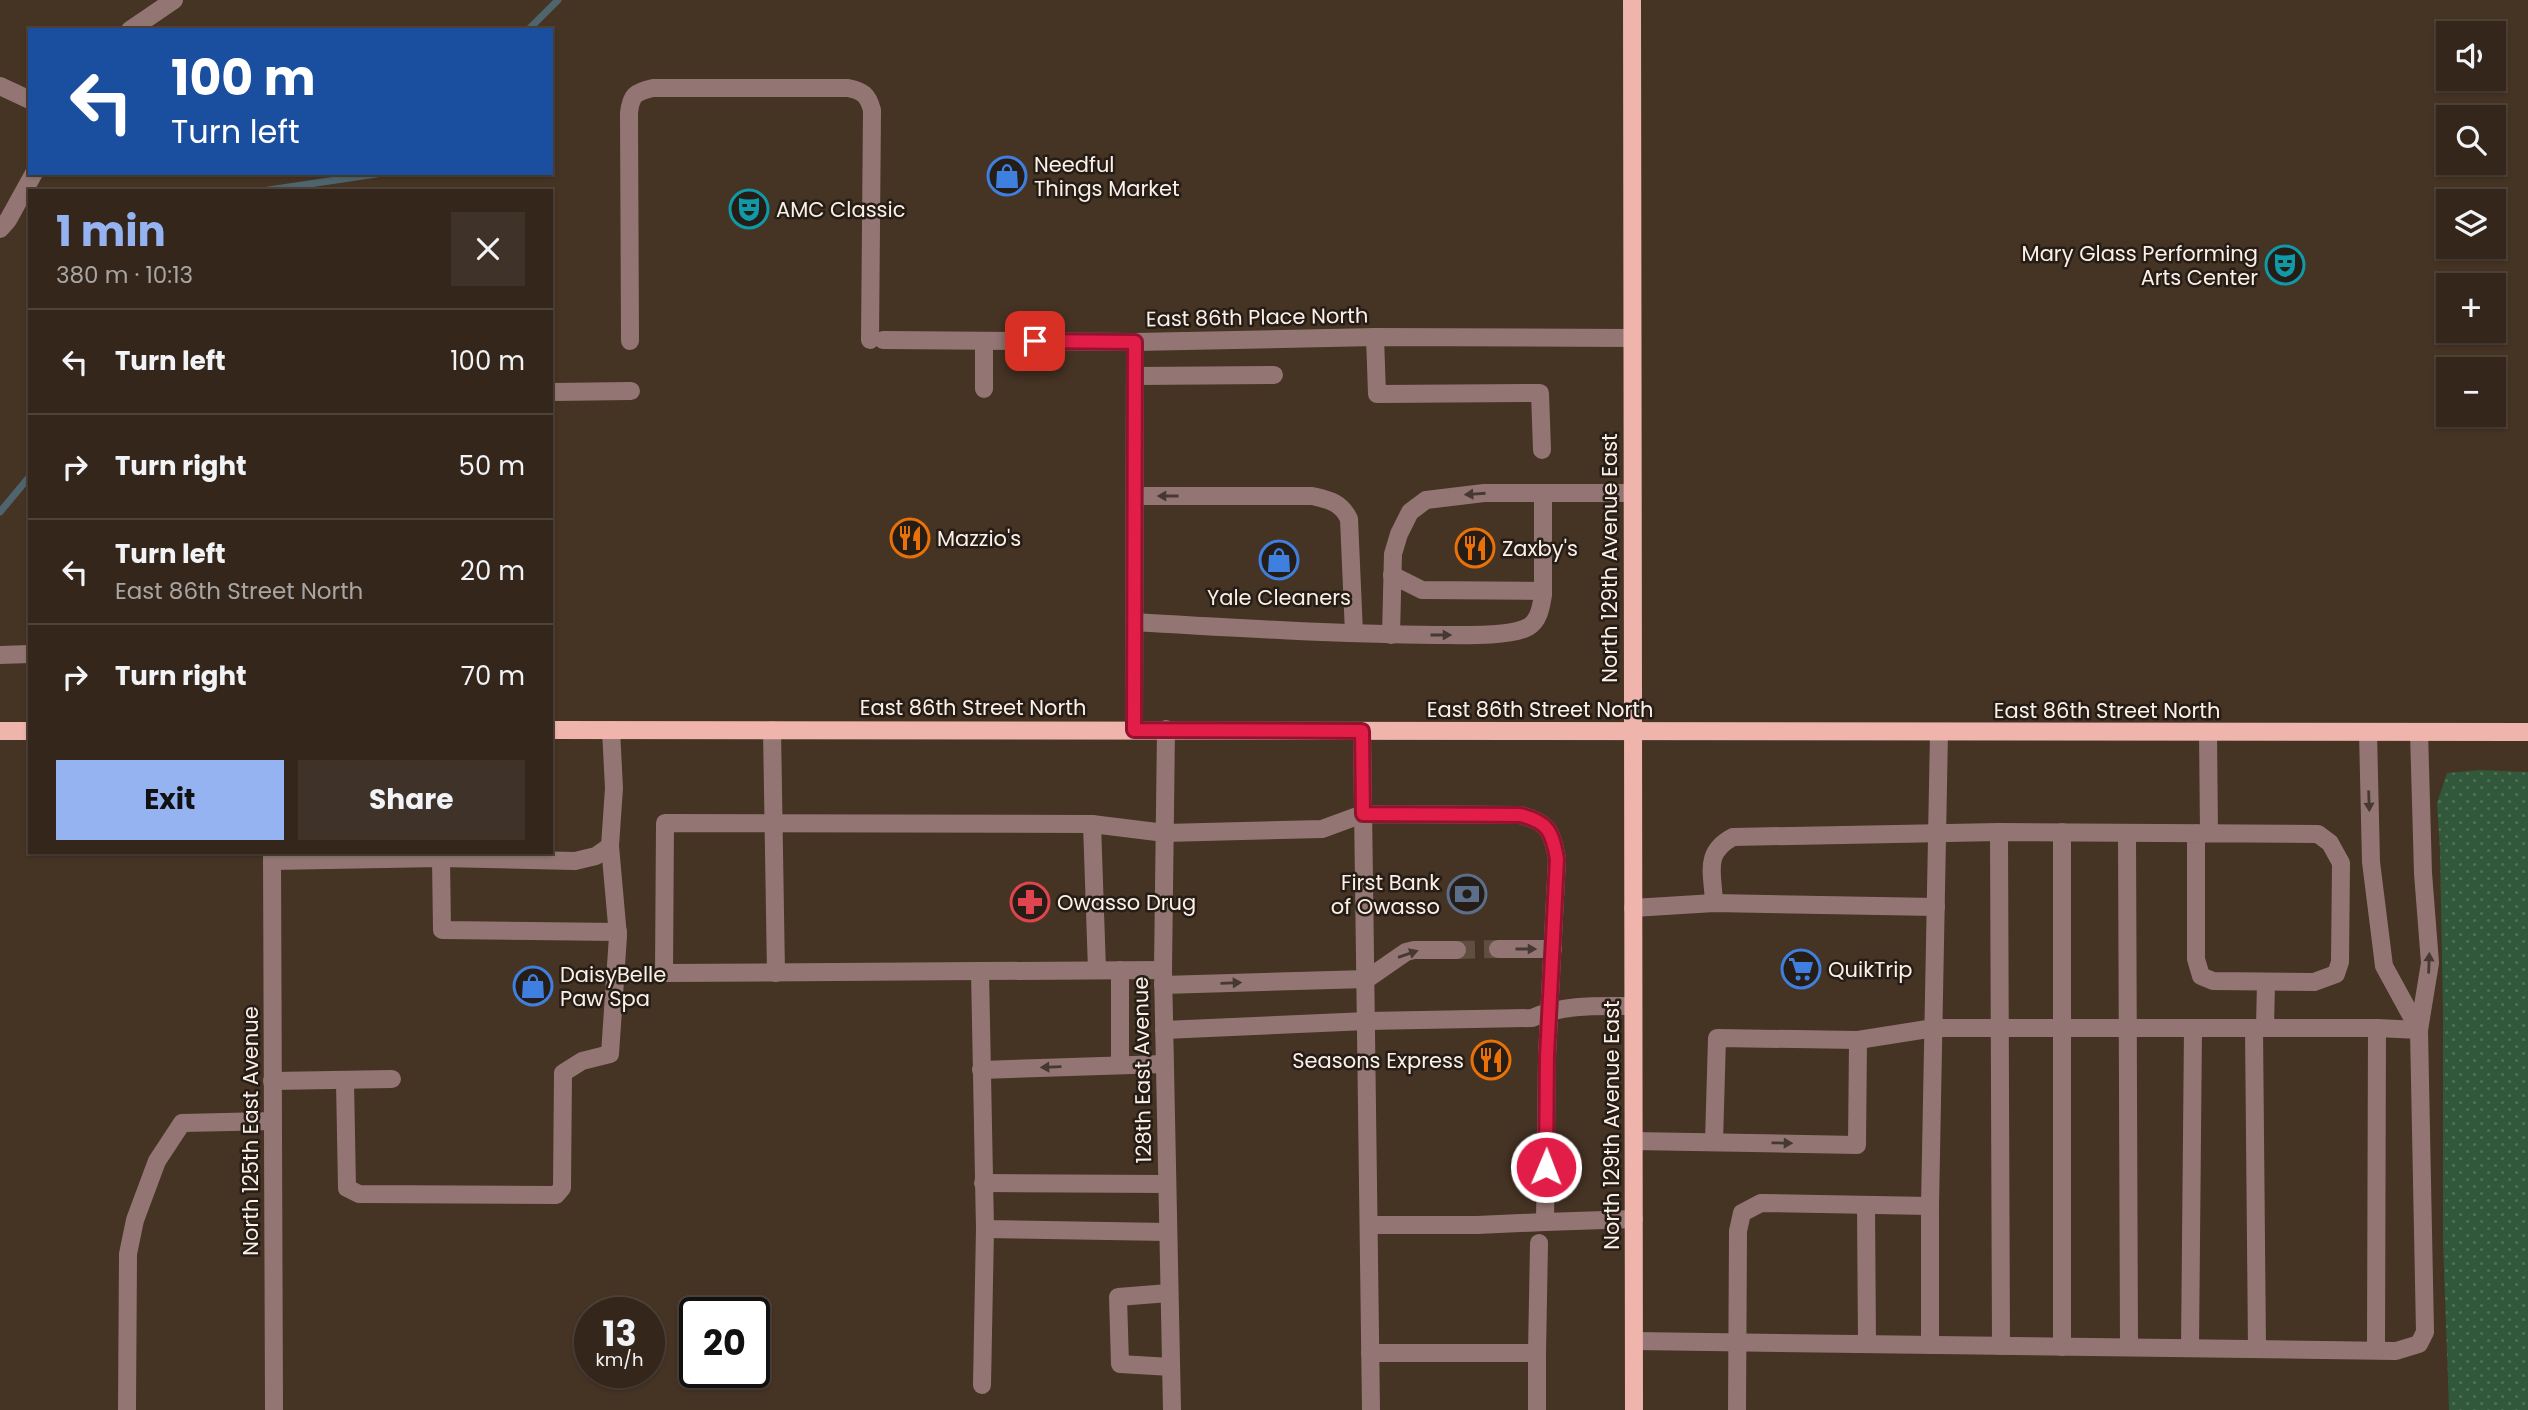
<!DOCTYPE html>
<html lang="en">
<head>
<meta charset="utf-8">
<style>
  body { margin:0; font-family:Poppins,sans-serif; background:#3f3228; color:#f1f3f6; height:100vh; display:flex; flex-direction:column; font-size:26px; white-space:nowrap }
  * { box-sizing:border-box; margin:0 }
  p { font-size:23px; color:#a9a5a3 }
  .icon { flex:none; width:38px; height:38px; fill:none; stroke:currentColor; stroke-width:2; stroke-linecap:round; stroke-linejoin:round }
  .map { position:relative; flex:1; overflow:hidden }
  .panel { position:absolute; left:28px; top:189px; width:525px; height:665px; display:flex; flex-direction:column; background:#34261b; border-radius:0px; box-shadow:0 2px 5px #0004,0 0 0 2px #4e433a }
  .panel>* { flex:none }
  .guide { position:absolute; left:28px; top:28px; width:525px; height:147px; border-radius:0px; box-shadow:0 2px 5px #0004,0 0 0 2px #4e433a; background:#1a4fa0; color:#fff; overflow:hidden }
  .fabs { position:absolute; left:2436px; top:21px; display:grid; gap:14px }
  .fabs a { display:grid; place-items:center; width:70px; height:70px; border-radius:0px; background:#34261b; box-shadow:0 2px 5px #0004,0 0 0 2px #4e433a; font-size:35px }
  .speed { position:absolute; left:574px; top:1297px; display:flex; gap:14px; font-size:35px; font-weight:700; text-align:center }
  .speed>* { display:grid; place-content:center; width:91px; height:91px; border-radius:50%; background:#34261b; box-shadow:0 2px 5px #0004,0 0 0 2px #4e433a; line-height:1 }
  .speed small { font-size:18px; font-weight:400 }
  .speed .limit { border:4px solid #111; border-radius:10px; background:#fff; color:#111 }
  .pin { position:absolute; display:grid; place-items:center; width:60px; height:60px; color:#fff; margin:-30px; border-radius:14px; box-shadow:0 4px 10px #0006 }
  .me { position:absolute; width:77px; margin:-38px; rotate:1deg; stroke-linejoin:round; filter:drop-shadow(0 0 5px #0008) }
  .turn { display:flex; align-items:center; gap:24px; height:147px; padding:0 28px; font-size:32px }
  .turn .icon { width:91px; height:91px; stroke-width:2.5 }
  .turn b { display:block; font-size:49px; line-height:60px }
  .round { display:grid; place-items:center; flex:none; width:74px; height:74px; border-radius:0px; background:#3f3228 }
  .headline { display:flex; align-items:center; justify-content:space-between; height:119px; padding:0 28px }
  h1 { font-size:42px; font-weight:700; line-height:52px; color:#95b2f1 }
  .primary-button { display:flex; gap:14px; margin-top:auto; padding:14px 28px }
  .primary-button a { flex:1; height:80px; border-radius:0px; background:#95b2f1; color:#111; font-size:28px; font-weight:700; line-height:80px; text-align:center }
  .primary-button a+a { background:#3f3228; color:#f1f3f6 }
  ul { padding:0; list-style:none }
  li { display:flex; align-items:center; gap:21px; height:105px; padding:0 28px; border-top:2px solid #4e433a }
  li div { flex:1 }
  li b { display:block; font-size:26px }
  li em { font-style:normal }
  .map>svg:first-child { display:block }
  .grass { fill:url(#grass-dots) }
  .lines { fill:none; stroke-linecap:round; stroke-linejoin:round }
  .stream { stroke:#4e656d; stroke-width:7 }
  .minor-tunnel { stroke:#604f41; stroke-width:18; stroke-dasharray:18 9; stroke-linecap:butt }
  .minor { stroke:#937673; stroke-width:18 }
  .major { stroke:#efb4ac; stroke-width:18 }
  .oneway { fill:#463832 }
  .route-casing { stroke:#92132f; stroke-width:18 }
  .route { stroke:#e11d48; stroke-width:12 }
  .labels { text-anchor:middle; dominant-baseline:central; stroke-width:5; stroke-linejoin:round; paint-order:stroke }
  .poi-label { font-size:21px; fill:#fcf0e7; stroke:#251d16; text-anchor:start }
  .street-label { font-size:21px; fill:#fcf0e7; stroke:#251d16 }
</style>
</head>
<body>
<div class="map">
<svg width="2528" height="1410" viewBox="0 0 2528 1410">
  <defs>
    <pattern id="grass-dots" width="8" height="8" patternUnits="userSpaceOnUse" patternTransform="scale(1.75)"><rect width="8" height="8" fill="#31583a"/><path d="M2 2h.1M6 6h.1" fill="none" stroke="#507056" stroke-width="1.8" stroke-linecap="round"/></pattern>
  </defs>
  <rect width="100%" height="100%" fill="#453324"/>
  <!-- grass -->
  <path class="grass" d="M 2480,770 L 2528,772 L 2528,1410 L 2449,1410 L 2443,1242 L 2443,1013 L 2440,850 L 2437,803 L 2447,773 Z"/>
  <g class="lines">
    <!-- stream -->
    <g class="stream">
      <path d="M 528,30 L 558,0"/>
      <path d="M 262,191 L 383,173"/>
      <path d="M 0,512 L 30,476"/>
    </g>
    <!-- minor-tunnel -->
    <path class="minor-tunnel" d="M 1457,950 L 1498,949"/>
    <!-- minor -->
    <g class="minor">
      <path d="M 130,30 L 174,0"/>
      <path d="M 0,86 L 30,100"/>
      <path d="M 0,229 L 8,220 L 34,173"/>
      <path d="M 1375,337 L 1377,394 L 1540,393 L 1542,450"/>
      <path d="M 883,340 L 1135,342 L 1375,337 L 1632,338"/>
      <path d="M 630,341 L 629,113 C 631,95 635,92 653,88 L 848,88 C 863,91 868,95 872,110 L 870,340"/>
      <path d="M 984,341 L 984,389"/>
      <path d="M 1135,376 L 1274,375"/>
      <path d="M 551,392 L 631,391"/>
      <path d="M 1135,496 L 1312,496 C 1329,500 1341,502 1349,519 L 1354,633"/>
      <path d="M 1392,575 L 1422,590 L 1543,591"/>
      <path d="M 1134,622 C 1236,628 1337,634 1438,635 C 1459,635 1511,637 1528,627 C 1539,621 1541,607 1543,595 L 1543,494"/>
      <path d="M 1391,635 L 1393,554 L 1399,534 L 1410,512 L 1426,500 L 1484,493 L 1632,493"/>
      <path d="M 0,655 L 30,654"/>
      <path d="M 1166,729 L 1163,970 L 1172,1410"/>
      <path d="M 772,730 L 776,973"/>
      <path d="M 1134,730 L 1135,342"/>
      <path d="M 1362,731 L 1371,1410"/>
      <path d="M 2208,732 L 2209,833"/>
      <path d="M 2368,732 L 2371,862 L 2384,966 L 2419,1030"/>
      <path d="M 1092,824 L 1097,970"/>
      <path d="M 1999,832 L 2001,1346"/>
      <path d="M 2062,832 L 2062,1347"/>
      <path d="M 2127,833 L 2129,1347"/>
      <path d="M 272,852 L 274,1410"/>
      <path d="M 441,858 L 442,930 L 618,932"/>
      <path d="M 272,861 L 441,858 L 575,861 L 596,856 L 610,846 L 614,788 L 611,730"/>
      <path d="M 1714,903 C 1713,873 1703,853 1733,837 L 1999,832 L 2318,834 L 2330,843 L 2341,863 L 2340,962 L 2336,974 L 2314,982 L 2213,981 L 2201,976 L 2196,959 L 2196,833"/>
      <path d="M 1633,908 L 1714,903 L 1936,907"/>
      <path d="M 1498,949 L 1553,949"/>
      <path d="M 1120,970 L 1120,1065"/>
      <path d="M 1163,970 L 664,973 L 665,823 L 1092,824 L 1165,833 L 1322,829 L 1363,814 L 1520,815 C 1548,822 1552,831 1557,859 L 1547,1056 L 1545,1222 L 1634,1219"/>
      <path d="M 980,971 L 985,1229 L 1168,1232"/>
      <path d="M 1163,985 L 1367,979 L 1406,952 L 1414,950 L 1457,950"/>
      <path d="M 2254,1028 L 2257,1349"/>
      <path d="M 2265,1028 L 2266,982"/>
      <path d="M 1164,1030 L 1367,1021 L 1532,1018 C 1564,1004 1598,1006 1633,1006"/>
      <path d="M 981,1070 L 1164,1064"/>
      <path d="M 272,1081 L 392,1079"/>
      <path d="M 345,1081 L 347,1188 L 359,1194 L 556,1195 L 562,1188 L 563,1073 L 582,1061 L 610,1054 L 618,936 L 610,846"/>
      <path d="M 1634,1141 L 1857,1145 L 1858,1040"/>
      <path d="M 1714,1142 L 1717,1038 L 1858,1040 L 1934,1028 L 2377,1028 L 2419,1030"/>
      <path d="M 983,1183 L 1167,1184"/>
      <path d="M 1866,1205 L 1867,1344"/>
      <path d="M 1369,1225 L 1477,1225 L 1545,1222"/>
      <path d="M 1169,1293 L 1118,1297 L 1120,1364 L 1171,1367"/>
      <path d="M 1634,1341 L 2396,1351 L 2419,1344 L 2425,1332 L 2419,1030 L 2430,963 L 2423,873 L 2419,732"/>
      <path d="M 1930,1345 L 1930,1206"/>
      <path d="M 2190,1348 L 2193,1028"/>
      <path d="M 2376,1350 L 2377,1028"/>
      <path d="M 1370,1353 L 1537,1353 L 1537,1410"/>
      <path d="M 1537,1353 L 1539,1243"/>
      <path d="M 982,1385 L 985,1229"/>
      <path d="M 127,1410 L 128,1254 L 135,1220 L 157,1161 L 182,1123 L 273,1121"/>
      <path d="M 1737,1410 L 1738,1231 L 1742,1213 L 1761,1203 L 1930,1206 L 1939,732"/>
    </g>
    <!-- major -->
    <g class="major">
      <path d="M 1632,0 L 1634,1410"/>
      <path d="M 551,730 L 2528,732"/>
      <path d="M 0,731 L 30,731"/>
    </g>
  </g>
  <!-- one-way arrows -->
  <defs><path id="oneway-solid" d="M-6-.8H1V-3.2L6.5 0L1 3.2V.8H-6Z" transform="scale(1.75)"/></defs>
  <g class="oneway">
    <use href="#oneway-solid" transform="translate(1475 494) rotate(176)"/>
    <use href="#oneway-solid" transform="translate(1168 496) rotate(180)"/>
    <use href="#oneway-solid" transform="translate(1441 635)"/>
    <use href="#oneway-solid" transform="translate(2369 801) rotate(88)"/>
    <use href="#oneway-solid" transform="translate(1526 949)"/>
    <use href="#oneway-solid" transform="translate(1408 954) rotate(-19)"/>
    <use href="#oneway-solid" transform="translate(2429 963) rotate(-88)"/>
    <use href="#oneway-solid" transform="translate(1231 983) rotate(-2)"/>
    <use href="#oneway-solid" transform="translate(1051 1067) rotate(178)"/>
    <use href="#oneway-solid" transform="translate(1782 1143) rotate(1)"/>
  </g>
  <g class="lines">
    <defs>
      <path id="route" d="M 1035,341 L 1135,342 L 1134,730 L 1362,731 L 1363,814 L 1520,815 C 1548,822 1552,831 1557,859 L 1547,1056 L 1546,1167"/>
    </defs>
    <!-- route casing -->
    <use href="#route" class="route-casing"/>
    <!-- route -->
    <use href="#route" class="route"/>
  </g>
  <!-- icons -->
  <defs>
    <symbol id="shop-ring" viewBox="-11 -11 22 22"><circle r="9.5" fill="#251d16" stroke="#3f7fe0" stroke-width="1.5"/><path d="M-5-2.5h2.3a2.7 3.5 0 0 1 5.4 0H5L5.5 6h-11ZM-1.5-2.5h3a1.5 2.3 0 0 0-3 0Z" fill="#3f7fe0"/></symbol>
    <symbol id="theatre-ring" viewBox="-11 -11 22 22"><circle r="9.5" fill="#251d16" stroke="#0f9aa8" stroke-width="1.5"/><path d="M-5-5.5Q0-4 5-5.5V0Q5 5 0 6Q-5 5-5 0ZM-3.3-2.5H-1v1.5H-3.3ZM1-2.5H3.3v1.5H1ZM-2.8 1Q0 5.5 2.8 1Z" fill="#0f9aa8"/></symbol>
    <symbol id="restaurant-ring" viewBox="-11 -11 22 22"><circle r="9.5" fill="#251d16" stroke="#e8710a" stroke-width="1.5"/><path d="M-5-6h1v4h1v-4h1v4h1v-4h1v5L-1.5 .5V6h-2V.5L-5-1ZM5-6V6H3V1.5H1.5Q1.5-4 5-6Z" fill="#e8710a"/></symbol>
    <symbol id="bank-ring" viewBox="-11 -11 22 22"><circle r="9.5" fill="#251d16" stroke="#5c6f8a" stroke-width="1.5"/><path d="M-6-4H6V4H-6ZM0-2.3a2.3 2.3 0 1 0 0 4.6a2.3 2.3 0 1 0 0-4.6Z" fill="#5c6f8a"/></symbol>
    <symbol id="pharmacy-ring" viewBox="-11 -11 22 22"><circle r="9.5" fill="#251d16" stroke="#e0444e" stroke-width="1.5"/><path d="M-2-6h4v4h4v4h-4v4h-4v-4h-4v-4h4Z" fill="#e0444e"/></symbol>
    <symbol id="supermarket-ring" viewBox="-11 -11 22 22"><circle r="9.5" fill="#251d16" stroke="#3f7fe0" stroke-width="1.5"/><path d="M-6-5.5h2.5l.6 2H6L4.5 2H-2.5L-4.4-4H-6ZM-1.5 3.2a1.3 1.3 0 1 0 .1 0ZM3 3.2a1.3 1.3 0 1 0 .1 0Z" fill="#3f7fe0"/></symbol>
  </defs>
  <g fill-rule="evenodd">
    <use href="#shop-ring" x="985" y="154" width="44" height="44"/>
    <use href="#theatre-ring" x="727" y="187" width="44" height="44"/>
    <use href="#theatre-ring" x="2263" y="243" width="44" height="44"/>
    <use href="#restaurant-ring" x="888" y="516" width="44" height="44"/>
    <use href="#restaurant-ring" x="1453" y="526" width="44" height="44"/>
    <use href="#shop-ring" x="1257" y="538" width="44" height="44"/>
    <use href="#bank-ring" x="1445" y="872" width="44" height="44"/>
    <use href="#pharmacy-ring" x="1008" y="880" width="44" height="44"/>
    <use href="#supermarket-ring" x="1779" y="947" width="44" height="44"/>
    <use href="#shop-ring" x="511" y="964" width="44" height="44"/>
    <use href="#restaurant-ring" x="1469" y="1038" width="44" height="44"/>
  </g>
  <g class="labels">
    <!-- poi labels -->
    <g class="poi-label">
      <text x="1034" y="164">Needful<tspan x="1034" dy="24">Things Market</tspan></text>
      <text x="776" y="209">AMC Classic</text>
      <text x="2258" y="253" text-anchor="end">Mary Glass Performing<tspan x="2258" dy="24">Arts Center</tspan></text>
      <text x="937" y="538">Mazzio's</text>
      <text x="1502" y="548">Zaxby's</text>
      <text x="1279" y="597" text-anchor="middle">Yale Cleaners</text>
      <text x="1440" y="882" text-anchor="end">First Bank<tspan x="1440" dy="24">of Owasso</tspan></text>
      <text x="1057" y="902">Owasso Drug</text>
      <text x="1828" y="969">QuikTrip</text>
      <text x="560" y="974">DaisyBelle<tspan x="560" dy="24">Paw Spa</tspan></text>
      <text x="1464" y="1060" text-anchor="end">Seasons Express</text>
    </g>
    <!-- street labels -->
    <g class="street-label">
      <text transform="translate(1257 317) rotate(-1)">East 86th Place North</text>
      <text transform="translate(1609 558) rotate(-90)">North 129th Avenue East</text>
      <text x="973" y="707">East 86th Street North</text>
      <text x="1540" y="709">East 86th Street North</text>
      <text x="2107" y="710">East 86th Street North</text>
      <text transform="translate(1142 1070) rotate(-91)">128th East Avenue</text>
      <text transform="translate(1611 1125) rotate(-90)">North 129th Avenue East</text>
      <text transform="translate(250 1131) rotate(-90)">North 125th East Avenue</text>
    </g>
  </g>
</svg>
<div class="fabs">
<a><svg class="icon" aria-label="sound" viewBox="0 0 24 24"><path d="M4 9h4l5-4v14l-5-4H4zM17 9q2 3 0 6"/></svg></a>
<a><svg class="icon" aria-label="search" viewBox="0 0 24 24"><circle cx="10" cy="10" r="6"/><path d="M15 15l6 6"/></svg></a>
<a><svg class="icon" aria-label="layers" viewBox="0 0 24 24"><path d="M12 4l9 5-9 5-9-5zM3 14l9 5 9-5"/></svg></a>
<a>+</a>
<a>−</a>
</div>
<div class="speed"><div>13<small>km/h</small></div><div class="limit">20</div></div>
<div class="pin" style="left:1035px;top:341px;background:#d93025"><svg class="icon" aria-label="arrive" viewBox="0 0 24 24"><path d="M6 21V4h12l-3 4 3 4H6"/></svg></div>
<svg class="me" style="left:1546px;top:1167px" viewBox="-20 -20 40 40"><circle r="17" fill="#e11d48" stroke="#fff" stroke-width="3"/><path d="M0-11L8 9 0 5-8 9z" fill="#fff"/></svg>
<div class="guide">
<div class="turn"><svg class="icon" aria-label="left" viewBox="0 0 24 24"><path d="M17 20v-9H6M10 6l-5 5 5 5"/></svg><div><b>100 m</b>Turn left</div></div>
</div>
<section class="panel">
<div class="headline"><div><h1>1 min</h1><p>380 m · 10:13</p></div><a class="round"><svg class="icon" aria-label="close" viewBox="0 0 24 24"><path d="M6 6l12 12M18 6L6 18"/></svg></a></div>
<ul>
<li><svg class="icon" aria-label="left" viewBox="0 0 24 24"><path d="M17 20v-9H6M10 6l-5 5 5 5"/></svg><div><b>Turn left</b></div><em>100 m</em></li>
<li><svg class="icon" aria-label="right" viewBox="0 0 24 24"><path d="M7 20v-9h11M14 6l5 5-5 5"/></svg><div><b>Turn right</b></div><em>50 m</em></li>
<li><svg class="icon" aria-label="left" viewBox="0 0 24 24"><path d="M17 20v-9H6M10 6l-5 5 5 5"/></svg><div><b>Turn left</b><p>East 86th Street North</p></div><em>20 m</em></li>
<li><svg class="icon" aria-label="right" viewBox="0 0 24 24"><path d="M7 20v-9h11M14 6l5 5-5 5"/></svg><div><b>Turn right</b></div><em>70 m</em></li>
</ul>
<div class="primary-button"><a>Exit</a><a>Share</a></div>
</section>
</div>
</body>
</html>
